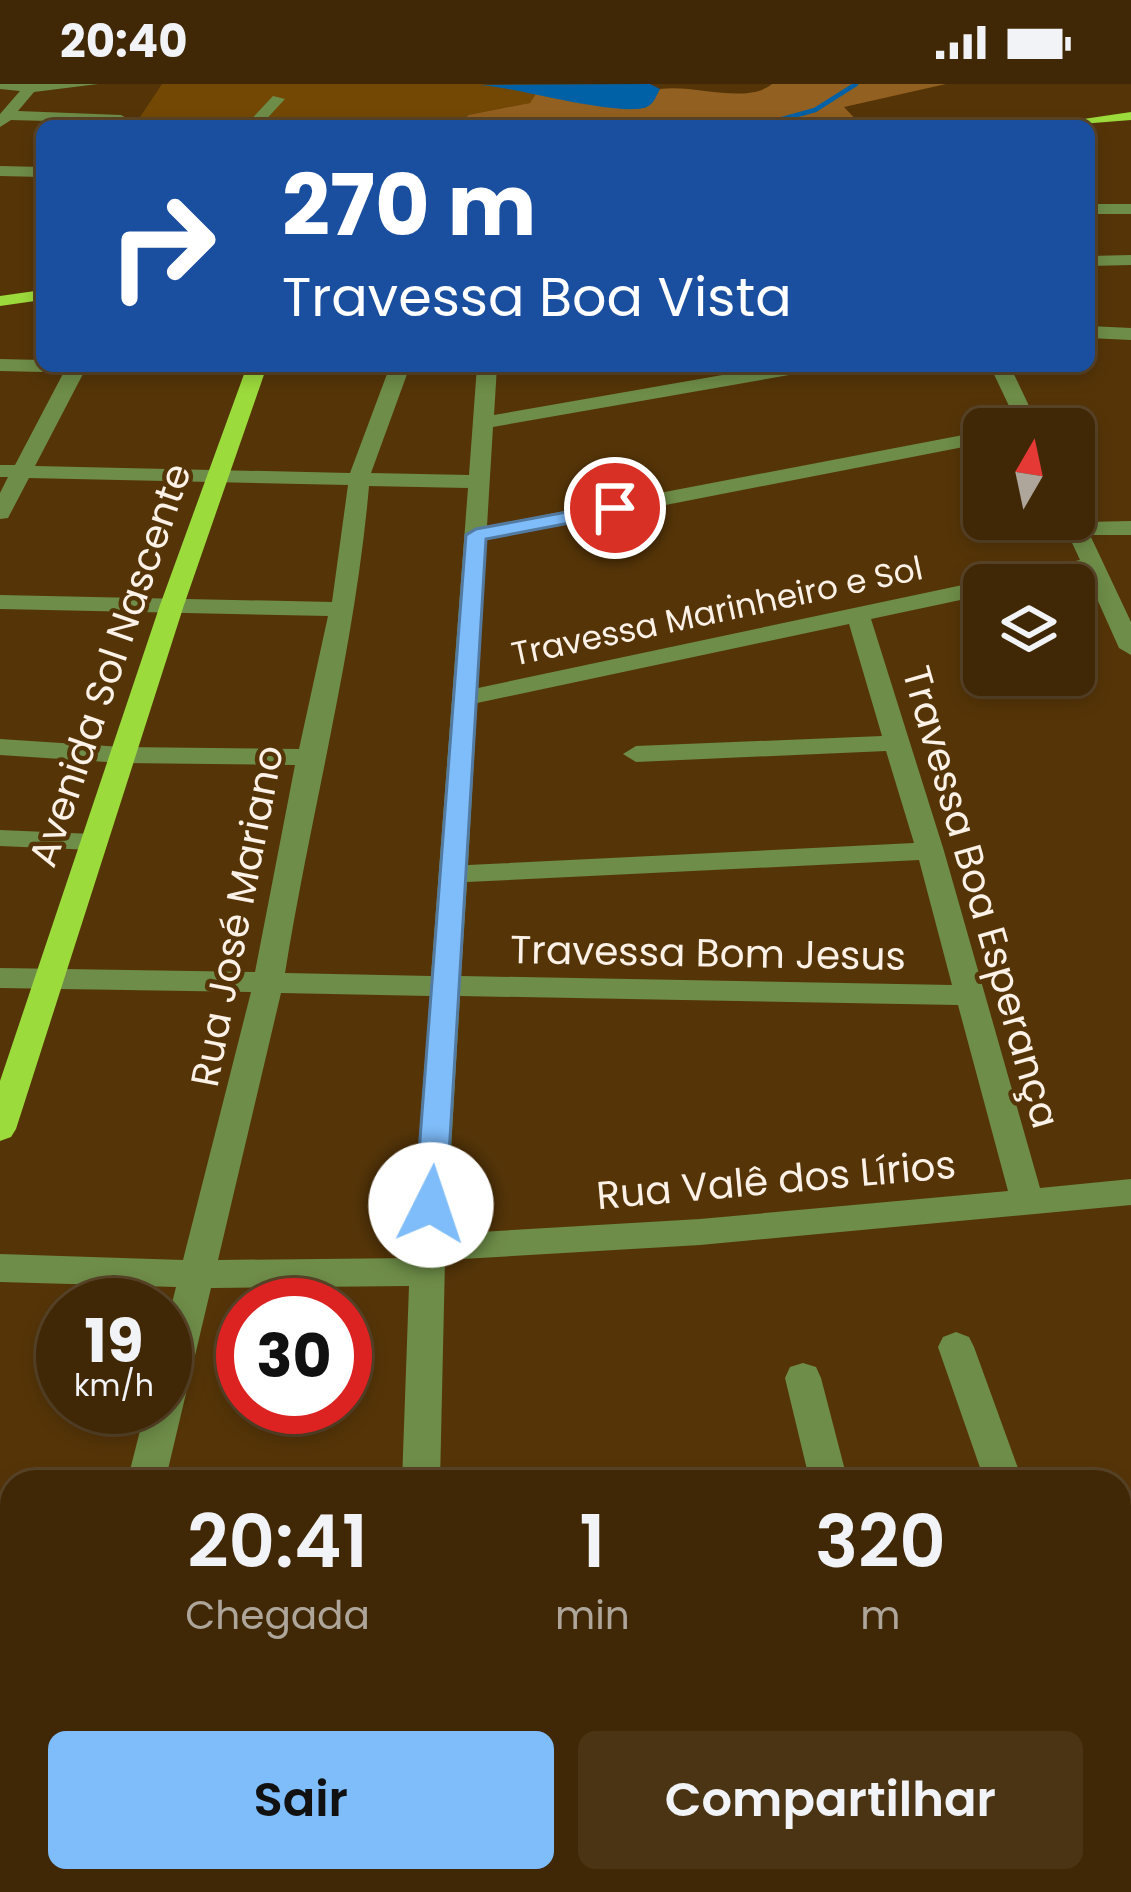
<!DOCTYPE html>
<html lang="pt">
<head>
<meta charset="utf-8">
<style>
  body { margin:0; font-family:Poppins,sans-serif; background:#4b3414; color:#f1f3f6; height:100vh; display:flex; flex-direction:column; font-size:45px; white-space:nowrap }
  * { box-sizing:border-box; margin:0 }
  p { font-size:39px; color:#aea69b }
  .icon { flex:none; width:66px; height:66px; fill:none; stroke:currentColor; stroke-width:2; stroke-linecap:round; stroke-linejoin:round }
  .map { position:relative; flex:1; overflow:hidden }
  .panel { position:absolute; left:0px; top:1386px; width:1131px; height:423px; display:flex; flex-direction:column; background:#402806; border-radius:36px 36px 0 0; box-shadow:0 6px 18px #0003,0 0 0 3px #594428 }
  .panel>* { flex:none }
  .hud { position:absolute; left:36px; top:36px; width:1059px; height:252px; border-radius:18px; box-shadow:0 6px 18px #0003,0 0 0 3px #594428; background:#1a4fa0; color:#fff; overflow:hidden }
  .needle { width:78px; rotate:9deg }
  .tools { position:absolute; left:963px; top:324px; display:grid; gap:24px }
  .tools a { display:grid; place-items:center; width:132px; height:132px; border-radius:18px; background:#402806; box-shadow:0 6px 18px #0003,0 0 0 3px #594428; font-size:60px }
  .speed { position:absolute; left:36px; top:1194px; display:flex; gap:24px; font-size:60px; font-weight:700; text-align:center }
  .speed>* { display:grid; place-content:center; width:156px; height:156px; border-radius:50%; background:#402806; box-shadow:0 6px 18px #0003,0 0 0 3px #594428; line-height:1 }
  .speed small { font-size:30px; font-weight:400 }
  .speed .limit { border:18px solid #d22; background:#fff; color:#111 }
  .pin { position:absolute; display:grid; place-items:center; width:102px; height:102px; color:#fff; margin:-51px; border:6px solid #fff; border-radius:50%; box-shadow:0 3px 12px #0007 }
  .me { position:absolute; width:132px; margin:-66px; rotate:4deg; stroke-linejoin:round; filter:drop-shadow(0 0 9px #0008) }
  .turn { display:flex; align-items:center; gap:42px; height:252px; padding:0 48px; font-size:54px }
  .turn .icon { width:156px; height:156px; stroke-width:2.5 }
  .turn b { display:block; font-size:84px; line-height:102px }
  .eta { display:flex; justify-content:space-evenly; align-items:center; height:204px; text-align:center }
  .eta b { font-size:72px; font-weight:600; line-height:84px }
  .action { display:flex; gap:24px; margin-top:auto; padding:24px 48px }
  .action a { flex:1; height:138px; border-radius:18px; background:#7fbdfa; color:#111; font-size:48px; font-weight:600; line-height:138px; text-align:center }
  .action a+a { background:#4b3414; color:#f1f3f6 }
  .status { display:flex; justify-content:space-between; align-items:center; height:84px; padding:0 60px; background:#402806; direction:ltr }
  .status svg { height:33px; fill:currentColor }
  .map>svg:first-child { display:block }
  .green { fill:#734805 }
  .forest { fill:#926020 }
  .water { fill:#0061a6 }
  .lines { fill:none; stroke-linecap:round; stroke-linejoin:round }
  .stream { stroke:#0061a6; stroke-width:4.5 }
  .minor { fill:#6e8d48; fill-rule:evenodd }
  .major { fill:#9cdb3c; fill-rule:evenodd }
  .route { fill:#7fbdfa; stroke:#537ba2; stroke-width:3 }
  .labels { text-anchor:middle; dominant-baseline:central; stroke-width:9; stroke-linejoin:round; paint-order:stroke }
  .far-street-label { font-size:33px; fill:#fcf1e7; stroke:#553508 }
  .street-label { font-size:39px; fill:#fcf1e7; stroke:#553508 }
</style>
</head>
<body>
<div class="status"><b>20:40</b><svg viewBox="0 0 49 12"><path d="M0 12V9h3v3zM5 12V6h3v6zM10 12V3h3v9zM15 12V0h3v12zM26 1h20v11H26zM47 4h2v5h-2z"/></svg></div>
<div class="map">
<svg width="1131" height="1808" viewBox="0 0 1131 1808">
  <rect width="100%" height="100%" fill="#553508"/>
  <!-- green -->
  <path class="green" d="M 162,0 L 480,0 L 538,7 L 539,12 L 530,19 L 468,31 L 462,42 L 134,42 Z"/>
  <!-- forest -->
  <path class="forest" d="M 772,0 L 946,0 L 844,23 L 862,42 L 462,42 L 468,31 L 530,19 L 538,7 C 574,15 607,25 645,24 L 660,5 C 695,0 746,21 772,0 Z"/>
  <!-- water -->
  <path class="water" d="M 650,0 L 660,5 C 657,10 655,17 650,21 C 630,37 512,2 479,1 Z"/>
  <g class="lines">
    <!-- stream -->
    <path class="stream" d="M 757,42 L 815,26 L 856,0"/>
    <!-- minor -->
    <g class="minor">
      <path d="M 0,0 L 98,0 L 34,8 L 18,27 L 121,31 L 128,35 L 121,39 L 11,36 L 0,43 L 0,30 L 20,7 L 0,5 Z"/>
      <path d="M 273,12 L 285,15 L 260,42 L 245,42 Z"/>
      <path d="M 0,82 L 42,83 L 42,93 L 0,92 Z"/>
      <rect x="1089" y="120" width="42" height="10"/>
      <path d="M 1131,171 L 1131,181 L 1089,182 L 1089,172 Z"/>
      <path d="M 1089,242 L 1131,244 L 1131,256 L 1089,254 Z"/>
      <path d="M 0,275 L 42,276 L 42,282 L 52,282 L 42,288 L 0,287 Z"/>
      <path d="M 67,282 L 266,285 L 256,291 L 84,288 L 35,382 L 350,389 L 390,282 L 410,282 L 371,389 L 469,391 L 477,282 L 497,282 L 494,331 L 774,282 L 816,282 L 806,288 L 493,343 L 487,442 L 984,347 L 984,359 L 486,456 L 478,604 L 1080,476 L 1061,435 L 1074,435 L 1074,429 L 1084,438 L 1131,437 L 1131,451 L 1090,451 L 1131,538 L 1131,571 L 1119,564 L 1085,488 L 1028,501 L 984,501 L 984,511 L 871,535 L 944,767 L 1040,1104 L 1131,1095 L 1131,1121 L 700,1161 L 445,1176 L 440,1398 L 402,1398 L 409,1202 L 211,1204 L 165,1398 L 127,1398 L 146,1323 L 165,1323 L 165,1247 L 176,1203 L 0,1198 L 0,1170 L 183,1176 L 251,908 L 0,904 L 0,884 L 255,888 L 295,681 L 122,679 L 0,671 L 0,655 L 122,663 L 299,665 L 328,532 L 0,525 L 0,511 L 332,518 L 348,401 L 29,394 L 8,434 L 0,435 L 0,409 L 8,393 L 0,393 L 0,381 L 15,381 ZM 369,402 L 468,404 L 431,892 L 285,889 C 311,727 355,565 369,402 ZM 849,540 L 882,652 L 636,662 L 623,670 L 636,678 L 886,667 L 914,759 L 468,781 L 477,619 ZM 919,776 L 952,901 L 461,892 L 467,798 ZM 281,909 L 430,912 L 410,1174 L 218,1176 ZM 460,912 L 958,921 L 1008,1107 L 700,1135 L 446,1150 Z"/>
      <path d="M 990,282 L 1010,282 L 1040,345 L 1020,345 Z"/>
      <path d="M 0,746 L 93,750 L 107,758 L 93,766 L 0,762 Z"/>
      <path d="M 956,1248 L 969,1253 L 974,1263 L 1023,1398 L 985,1398 L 938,1263 L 943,1253 Z"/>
      <path d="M 803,1279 L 816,1283 L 821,1294 L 848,1398 L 810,1398 L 785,1294 L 790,1283 Z"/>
      <path d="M 1131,1438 L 1131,1474 L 1119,1475 L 1119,1439 Z"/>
      <path d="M 0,1480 L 12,1481 L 12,1517 L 0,1516 Z"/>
      <rect x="386" y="1797" width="46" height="11"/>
      <path d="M 879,1797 L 925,1797 L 926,1808 L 880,1808 Z"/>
    </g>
    <!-- major -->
    <g class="major">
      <path d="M 1131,28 L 1131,36 L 1056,42 L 1063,38 Z"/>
      <path d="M 42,206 L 42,216 L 0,222 L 0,212 Z"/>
      <path d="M 247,282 L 267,282 L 184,521 L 16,1045 L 11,1053 L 0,1057 L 0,997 L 160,521 Z"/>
    </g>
  </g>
  <!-- route -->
  <path class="route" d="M 615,419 L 622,420 L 622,429 L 486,455 L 446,1121 L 442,1129 L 420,1129 L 415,1121 L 466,451 L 476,445 Z"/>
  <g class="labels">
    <!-- far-street labels -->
    <g class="far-street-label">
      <text transform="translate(717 527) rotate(-12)">Travessa Marinheiro e Sol</text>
    </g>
    <!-- street labels -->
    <g class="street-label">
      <text transform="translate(110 581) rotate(-71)">Avenida Sol Nascente</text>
      <text transform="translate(981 813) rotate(74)">Travessa Boa Esperança</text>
      <text transform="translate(237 832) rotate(-79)">Rua José Mariano</text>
      <text transform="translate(708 869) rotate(1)">Travessa Bom Jesus</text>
      <text transform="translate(776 1096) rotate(-5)">Rua Valê dos Lírios</text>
    </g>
  </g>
</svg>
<div class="tools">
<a><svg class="needle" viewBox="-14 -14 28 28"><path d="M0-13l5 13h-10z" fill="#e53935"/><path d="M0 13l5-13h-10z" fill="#aea69b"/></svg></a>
<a><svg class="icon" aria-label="layers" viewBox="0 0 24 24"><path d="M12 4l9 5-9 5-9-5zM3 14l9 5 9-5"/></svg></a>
</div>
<div class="speed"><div>19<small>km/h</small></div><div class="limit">30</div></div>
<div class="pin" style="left:615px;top:424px;background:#d93025"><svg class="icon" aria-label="arrive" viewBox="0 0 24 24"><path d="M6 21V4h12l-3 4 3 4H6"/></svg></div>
<svg class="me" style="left:431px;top:1121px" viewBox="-20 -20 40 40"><circle r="19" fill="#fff"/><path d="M0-13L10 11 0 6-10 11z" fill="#7fbdfa"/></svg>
<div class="hud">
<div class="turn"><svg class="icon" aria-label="right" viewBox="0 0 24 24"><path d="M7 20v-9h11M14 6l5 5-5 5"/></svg><div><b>270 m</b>Travessa Boa Vista</div></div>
</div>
<section class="panel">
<div class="eta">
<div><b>20:41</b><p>Chegada</p></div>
<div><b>1</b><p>min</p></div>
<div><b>320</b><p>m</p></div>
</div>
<div class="action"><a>Sair</a><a>Compartilhar</a></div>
</section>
</div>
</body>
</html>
